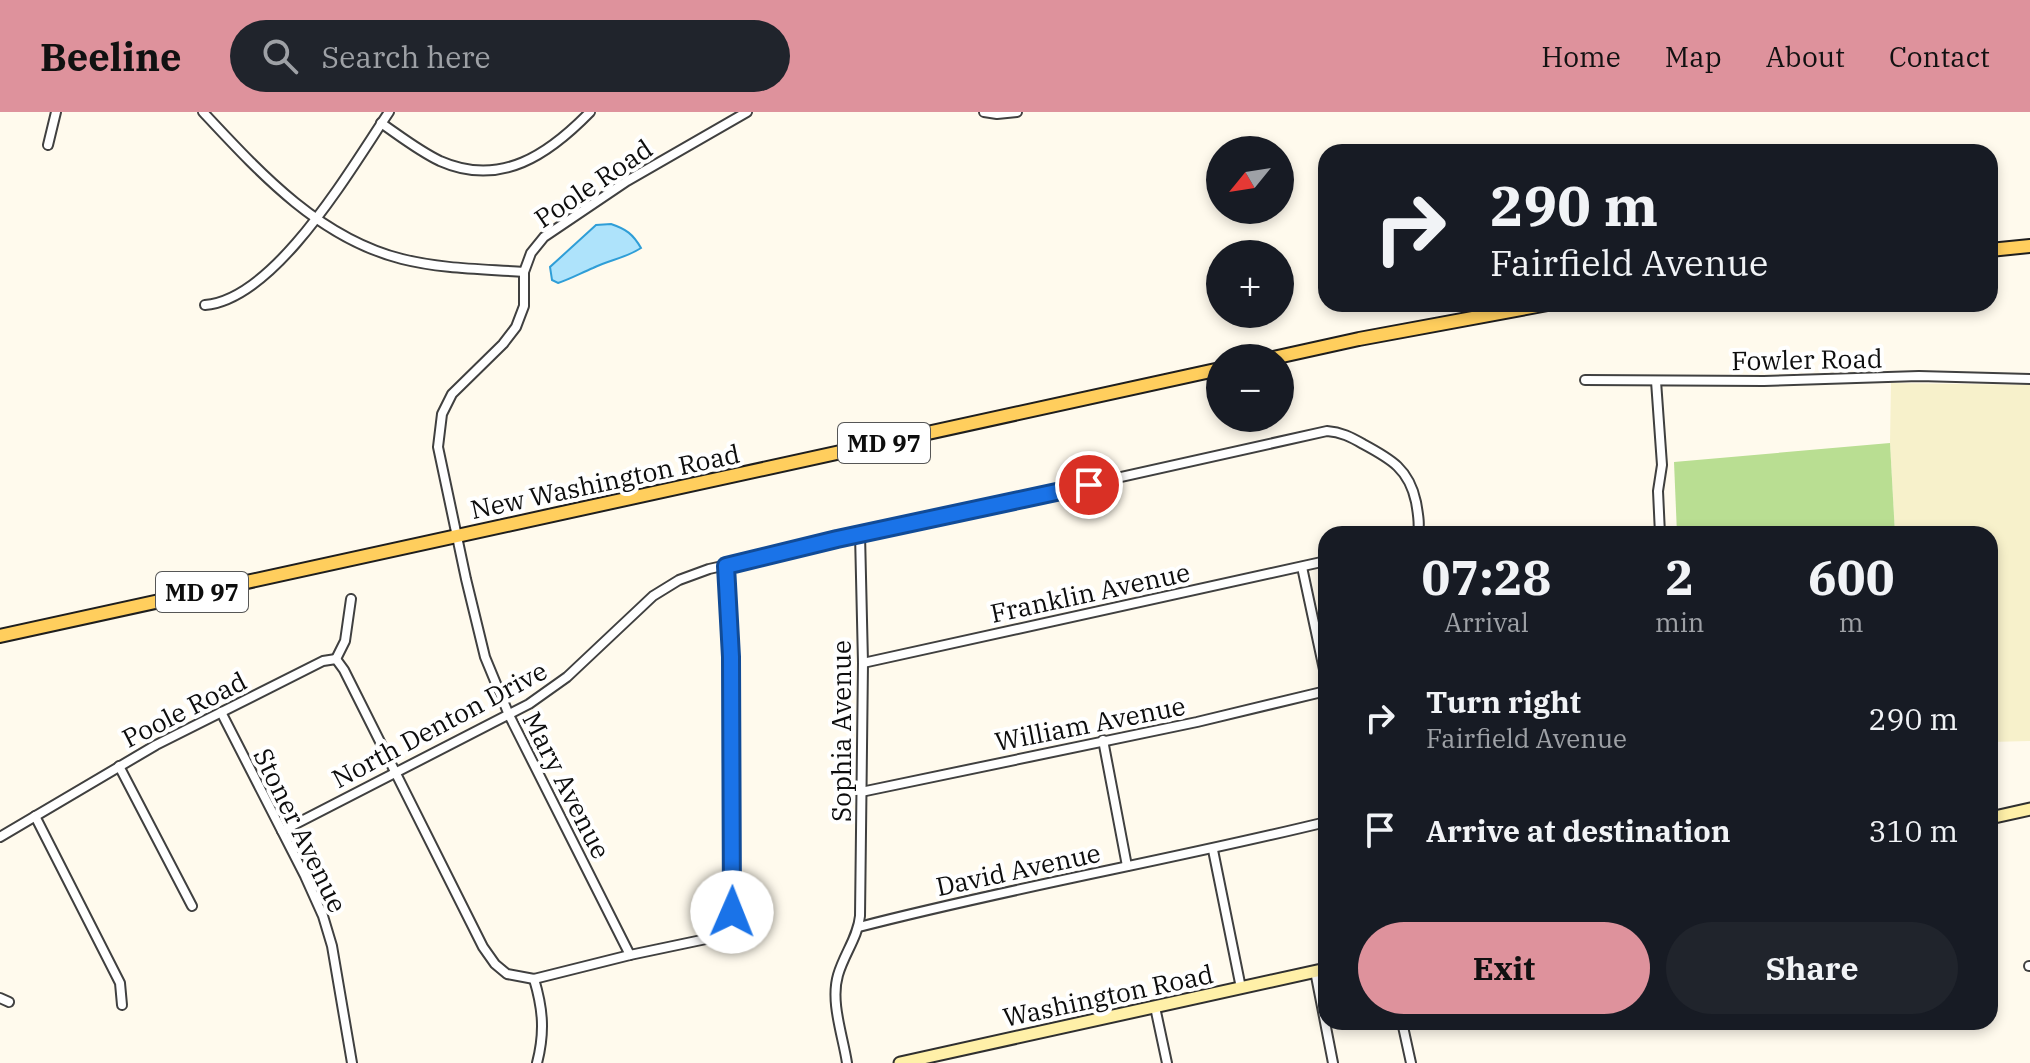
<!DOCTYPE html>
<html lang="en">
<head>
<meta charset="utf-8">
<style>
  body { margin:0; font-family:"IBM Plex Serif",serif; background:#20242c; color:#f1f3f6; height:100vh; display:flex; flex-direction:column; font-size:30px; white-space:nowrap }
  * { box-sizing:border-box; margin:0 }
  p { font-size:26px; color:#9ea1a6 }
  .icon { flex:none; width:44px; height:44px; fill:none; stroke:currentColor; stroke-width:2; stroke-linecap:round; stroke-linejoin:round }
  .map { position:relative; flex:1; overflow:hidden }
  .details { position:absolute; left:1318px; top:414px; width:680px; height:504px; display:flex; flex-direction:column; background:#171b24; border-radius:24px; box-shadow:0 4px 12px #0003 }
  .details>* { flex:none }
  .hud { position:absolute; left:1318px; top:32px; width:680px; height:168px; border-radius:24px; box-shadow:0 4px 12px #0003; background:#171b24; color:#f1f3f6; overflow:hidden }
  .needle { width:52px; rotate:240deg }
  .tools { position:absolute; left:1206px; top:24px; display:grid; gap:16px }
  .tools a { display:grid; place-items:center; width:88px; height:88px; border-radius:50%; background:#171b24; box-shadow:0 4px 12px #0003; font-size:40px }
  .pin { position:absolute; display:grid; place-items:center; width:68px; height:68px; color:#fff; margin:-34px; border:4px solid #fff; border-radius:50%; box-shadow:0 2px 8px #0007 }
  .me { position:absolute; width:88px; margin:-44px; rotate:1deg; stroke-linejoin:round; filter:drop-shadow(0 0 6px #0008) }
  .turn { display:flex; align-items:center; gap:28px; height:168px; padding:0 40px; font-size:36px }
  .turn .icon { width:104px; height:104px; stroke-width:2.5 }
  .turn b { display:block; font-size:56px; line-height:68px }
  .eta { display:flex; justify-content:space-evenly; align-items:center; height:136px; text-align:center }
  .eta b { font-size:48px; font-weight:700; line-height:56px }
  .button { display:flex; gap:16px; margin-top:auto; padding:16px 40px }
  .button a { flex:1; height:92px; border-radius:48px; background:#de929c; color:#111; font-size:32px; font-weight:700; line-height:92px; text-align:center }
  .button a+a { background:#20242c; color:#f1f3f6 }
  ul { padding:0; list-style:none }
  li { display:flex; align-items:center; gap:24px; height:112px; padding:0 40px }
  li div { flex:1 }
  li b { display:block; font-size:30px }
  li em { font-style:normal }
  header { display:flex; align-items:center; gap:48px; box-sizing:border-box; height:112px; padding:0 40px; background:#de929c; color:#111 }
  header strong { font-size:38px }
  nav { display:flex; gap:44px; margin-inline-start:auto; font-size:28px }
  .search { width:560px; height:72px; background:#20242c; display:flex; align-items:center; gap:20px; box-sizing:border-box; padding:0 28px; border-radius:44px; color:#9ea1a6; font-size:30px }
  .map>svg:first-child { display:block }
  .farmland { fill:#f7f1cb }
  .forest { fill:#b9de92 }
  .water { fill:#aee3fb; stroke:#2f9ed7; stroke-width:2 }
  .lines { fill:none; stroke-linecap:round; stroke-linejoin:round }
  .street-casing { stroke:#404040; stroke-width:12 }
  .secondary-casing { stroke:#2f2f2f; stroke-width:15 }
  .primary-casing { stroke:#1e1e1e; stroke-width:16 }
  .street { stroke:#fff; stroke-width:8 }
  .secondary { stroke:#fff0a8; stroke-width:11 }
  .primary { stroke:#ffce5d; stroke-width:12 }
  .route-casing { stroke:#114b97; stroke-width:20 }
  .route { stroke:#1a73e8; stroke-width:14 }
  .labels { text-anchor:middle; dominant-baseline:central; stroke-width:8; stroke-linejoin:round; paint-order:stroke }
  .shield { fill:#fff; stroke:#565656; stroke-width:2 }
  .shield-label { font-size:24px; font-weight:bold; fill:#0d0d0d }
  .street-label { font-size:26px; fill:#0d0d0d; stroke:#fff }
</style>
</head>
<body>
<header>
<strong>Beeline</strong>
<div class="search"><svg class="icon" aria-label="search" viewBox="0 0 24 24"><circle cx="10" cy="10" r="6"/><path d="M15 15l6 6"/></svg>Search here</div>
<nav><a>Home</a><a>Map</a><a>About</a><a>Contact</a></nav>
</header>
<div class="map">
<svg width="2030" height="951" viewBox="0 0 2030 951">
  <rect width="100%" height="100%" fill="#fffaed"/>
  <!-- farmland -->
  <path class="farmland" d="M 1891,271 L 2030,273 L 2030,629 L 1990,630 L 1990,422 L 1895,422 L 1890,331 Z"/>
  <!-- forest -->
  <path class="forest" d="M 1890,331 L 1895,422 L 1677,422 L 1674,350 Z"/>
  <!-- water -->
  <path class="water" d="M 611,112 C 626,117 633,122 641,136 C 626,146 609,148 593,156 C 581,161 570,167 558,171 L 552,168 L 550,155 L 596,113 Z"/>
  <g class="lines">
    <defs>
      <g id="street">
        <path d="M 203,0 C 260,61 319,126 402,147 C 442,157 483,157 524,160"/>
        <path d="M 984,0 L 997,2 L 1017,0"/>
        <path d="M 381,11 C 400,24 419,39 440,49 C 501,76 549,42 590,0"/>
        <path d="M 48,33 L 56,0"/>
        <path d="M 205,193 C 276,187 351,56 389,0"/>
        <path d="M 1585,268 L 1764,269 L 1919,264 L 2030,267"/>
        <path d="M 1656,269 L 1662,353 L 1658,379 L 1660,422"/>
        <path d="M 1302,455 L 1326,567"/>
        <path d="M 336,547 L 344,558 L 483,835 L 495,852 L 507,862 L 534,867 L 630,843 L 711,826 L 722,821 L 730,809 L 732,800 L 731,545 L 726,454"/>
        <path d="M 336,547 L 345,529 L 351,487"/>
        <path d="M 863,551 L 1326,449"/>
        <path d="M 221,600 L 305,764 L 323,804 L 332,834 L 352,951"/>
        <path d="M 1103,628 L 1127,754"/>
        <path d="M 119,654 L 192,794"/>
        <path d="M 861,680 L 1197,610 L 1326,579"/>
        <path d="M 35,704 L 120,871 L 122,893"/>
        <path d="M 282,719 L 529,592 L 567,565 L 653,484 L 679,468 L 709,457 L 1327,319 C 1341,320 1351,325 1363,332 C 1391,347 1409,357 1416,390 C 1418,402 1420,411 1418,422"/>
        <path d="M 0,725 L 156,633 L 323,549 L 336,547"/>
        <path d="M 1213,738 L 1241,876"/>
        <path d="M 859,815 C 1013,775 1171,748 1326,710"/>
        <path d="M 630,843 L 509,603 L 485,545 L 466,467 L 438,335 L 442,302 L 452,282 L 503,232 L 516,215 L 524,194 L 524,160 L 531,141 L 544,125 L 627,69 L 747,0"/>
        <path d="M 2029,854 L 2030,854"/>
        <path d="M 1315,859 L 1333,951"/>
        <path d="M 534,867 C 543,897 545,920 537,951"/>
        <path d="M 0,886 L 9,890"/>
        <path d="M 1155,895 L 1167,951"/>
        <path d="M 1402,910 L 1411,951"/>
        <path d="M 847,951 C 843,924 830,890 838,863 C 844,842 858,825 860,804 L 863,551 L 860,422"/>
      </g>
      <g id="secondary">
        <path d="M 1990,706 L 2030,697"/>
        <path d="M 900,951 L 1326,857"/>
      </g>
      <g id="primary">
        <path d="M 1990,138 L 2030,134"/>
        <path d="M 1273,246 L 1359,227 L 1548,192"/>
        <path d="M 0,524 L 1220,257"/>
      </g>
    </defs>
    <!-- street casing -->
    <use href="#street" class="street-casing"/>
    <!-- secondary casing -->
    <use href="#secondary" class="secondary-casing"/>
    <!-- primary casing -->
    <use href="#primary" class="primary-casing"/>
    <!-- street -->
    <use href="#street" class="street"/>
    <!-- secondary -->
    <use href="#secondary" class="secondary"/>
    <!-- primary -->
    <use href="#primary" class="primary"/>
  </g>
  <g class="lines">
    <defs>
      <path id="route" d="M 732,800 L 731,545 L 726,454 L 837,427 L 1089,373"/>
    </defs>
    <!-- route casing -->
    <use href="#route" class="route-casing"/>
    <!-- route -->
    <use href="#route" class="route"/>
  </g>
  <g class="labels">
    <!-- shield labels -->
    <g class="shield">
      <rect x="838" y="311" width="92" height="40" rx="6"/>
      <rect x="156" y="460" width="92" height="40" rx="6"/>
    </g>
    <g class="shield-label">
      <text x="884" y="331">MD 97</text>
      <text x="202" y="480">MD 97</text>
    </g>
    <!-- street labels -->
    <g class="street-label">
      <text transform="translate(593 71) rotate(-34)">Poole Road</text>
      <text transform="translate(1807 247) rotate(-1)">Fowler Road</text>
      <text transform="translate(605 369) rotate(-12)">New Washington Road</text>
      <text transform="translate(1090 480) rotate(-12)">Franklin Avenue</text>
      <text transform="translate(184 597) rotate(-27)">Poole Road</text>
      <text transform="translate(1090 611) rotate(-11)">William Avenue</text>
      <text transform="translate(439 612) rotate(-28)">North Denton Drive</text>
      <text transform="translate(841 619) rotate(-90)">Sophia Avenue</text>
      <text transform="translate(567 673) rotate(63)">Mary Avenue</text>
      <text transform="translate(301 718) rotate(64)">Stoner Avenue</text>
      <text transform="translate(1018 757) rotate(-12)">David Avenue</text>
      <text transform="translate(1108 883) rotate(-12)">Washington Road</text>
    </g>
  </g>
</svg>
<div class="tools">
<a><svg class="needle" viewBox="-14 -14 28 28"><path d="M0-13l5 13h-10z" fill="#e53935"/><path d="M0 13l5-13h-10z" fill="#9ea1a6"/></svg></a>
<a>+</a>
<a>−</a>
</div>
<div class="pin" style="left:1089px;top:373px;background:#d93025"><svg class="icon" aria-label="arrive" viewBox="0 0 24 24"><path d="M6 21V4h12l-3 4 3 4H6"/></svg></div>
<svg class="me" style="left:732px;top:800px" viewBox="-20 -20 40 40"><circle r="19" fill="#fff"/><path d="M0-13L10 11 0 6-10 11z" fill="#1a73e8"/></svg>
<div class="hud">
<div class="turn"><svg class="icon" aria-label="right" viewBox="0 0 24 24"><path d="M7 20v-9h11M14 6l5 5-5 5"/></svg><div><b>290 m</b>Fairfield Avenue</div></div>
</div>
<section class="details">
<div class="eta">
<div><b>07:28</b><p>Arrival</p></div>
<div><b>2</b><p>min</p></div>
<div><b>600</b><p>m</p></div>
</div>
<ul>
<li><svg class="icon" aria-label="right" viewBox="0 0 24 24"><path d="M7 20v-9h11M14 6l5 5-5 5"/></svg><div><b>Turn right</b><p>Fairfield Avenue</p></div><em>290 m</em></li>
<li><svg class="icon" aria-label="arrive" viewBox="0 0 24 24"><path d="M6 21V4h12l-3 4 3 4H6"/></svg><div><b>Arrive at destination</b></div><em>310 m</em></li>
</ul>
<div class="button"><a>Exit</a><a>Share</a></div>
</section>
</div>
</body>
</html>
